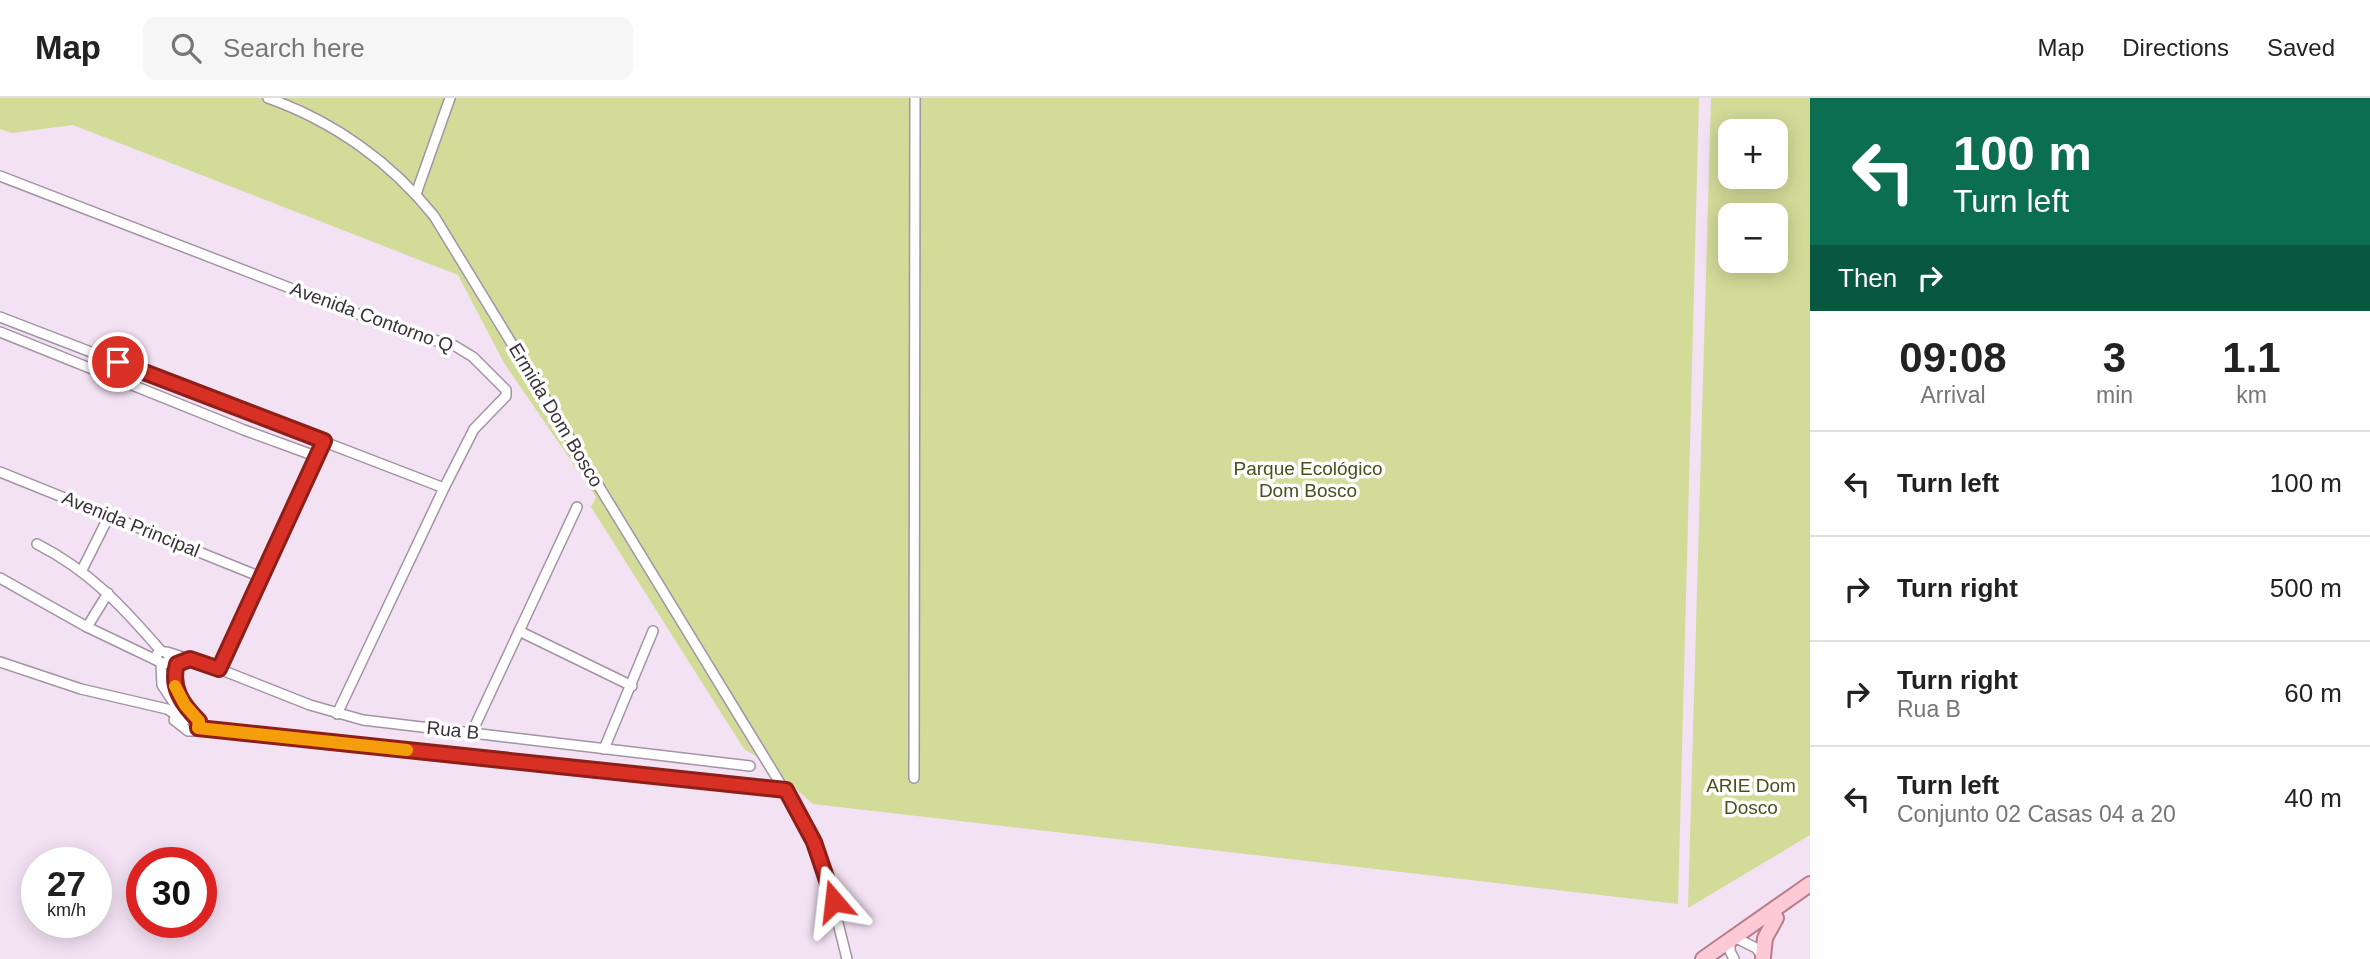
<!DOCTYPE html>
<html lang="en">
<head>
<meta charset="utf-8">
<style>
  body { margin:0; font-family:Helvetica,sans-serif; background:#f6f6f6; color:#222; height:100vh; display:flex; flex-direction:column; font-size:26px; white-space:nowrap }
  * { box-sizing:border-box; margin:0 }
  p { font-size:23px; color:#767676 }
  .icon { flex:none; width:38px; height:38px; fill:none; stroke:currentColor; stroke-width:2; stroke-linecap:round; stroke-linejoin:round }
  .map { position:relative; flex:1; overflow:hidden }
  .drawer { display:flex; flex-direction:column; background:#fff; width:560px }
  .drawer>* { flex:none }
  .top-card { background:#0b6e4f; color:#fff; overflow:hidden }
  .buttons { position:absolute; left:1718px; top:21px; display:grid; gap:14px }
  .buttons a { display:grid; place-items:center; width:70px; height:70px; border-radius:14px; background:#fff; box-shadow:0 4px 18px #0003; font-size:35px }
  .speed { position:absolute; left:21px; top:749px; display:flex; gap:14px; font-size:35px; font-weight:700; text-align:center }
  .speed>* { display:grid; place-content:center; width:91px; height:91px; border-radius:50%; background:#fff; box-shadow:0 4px 18px #0003; line-height:1 }
  .speed small { font-size:18px; font-weight:400 }
  .speed .limit { border:10px solid #d22; background:#fff; color:#111 }
  .pin { position:absolute; display:grid; place-items:center; width:60px; height:60px; color:#fff; margin:-30px; border:4px solid #fff; border-radius:50%; box-shadow:0 2px 7px #0007 }
  .me { position:absolute; width:77px; margin:-38px; rotate:343deg; stroke-linejoin:round; filter:drop-shadow(0 0 5px #0008) }
  .turn { display:flex; align-items:center; gap:24px; height:147px; padding:0 28px; font-size:32px }
  .turn .icon { width:91px; height:91px; stroke-width:2.5 }
  .turn b { display:block; font-size:49px; line-height:60px }
  .then { display:flex; align-items:center; height:66px; padding:0 28px; background:#0003; gap:14px; font-size:26px }
  .eta { display:flex; justify-content:space-evenly; align-items:center; height:119px; text-align:center }
  .eta b { font-size:42px; font-weight:600; line-height:49px }
  ul { padding:0; list-style:none }
  li { display:flex; align-items:center; gap:21px; height:105px; padding:0 28px; border-top:2px solid #e0e0e0 }
  li div { flex:1 }
  li b { display:block; font-size:26px }
  li em { font-style:normal }
  header { display:flex; align-items:center; gap:42px; box-sizing:border-box; height:98px; padding:0 35px; background:#fff; border-bottom:2px solid #e0e0e0 }
  header strong { font-size:33px }
  nav { display:flex; gap:38px; margin-inline-start:auto; font-size:24px }
  .search { width:490px; height:63px; background:#f6f6f6; display:flex; align-items:center; gap:18px; box-sizing:border-box; padding:0 24px; border-radius:14px; color:#767676; font-size:26px }
  main { display:flex; flex:1; min-height:0 }
  .map>svg:first-child { display:block }
  .green { fill:#d2db98; fill-rule:evenodd }
  .lines { fill:none; stroke-linecap:round; stroke-linejoin:round }
  .street-casing { stroke:#a393a4; stroke-width:12 }
  .primary-casing { stroke:#b67d8c; stroke-width:18 }
  .street { stroke:#fff; stroke-width:9 }
  .primary { stroke:#fccad5; stroke-width:14 }
  .route-casing { stroke:#8d1f18; stroke-width:18 }
  .route { stroke:#d93025; stroke-width:12 }
  .slow { stroke:#f59e0b; stroke-width:12 }
  .labels { text-anchor:middle; dominant-baseline:central; stroke-width:7; stroke-linejoin:round; paint-order:stroke }
  .street-label { font-size:19px; fill:#383239; stroke:#fff }
  .park-label { font-size:19px; fill:#4a501c; stroke:#fff }
</style>
</head>
<body>
<header>
<strong>Map</strong>
<div class="search"><svg class="icon" aria-label="search" viewBox="0 0 24 24"><circle cx="10" cy="10" r="6"/><path d="M15 15l6 6"/></svg>Search here</div>
<nav><a>Map</a><a>Directions</a><a>Saved</a></nav>
</header>
<main>
<div class="map">
<svg width="1810" height="861" viewBox="0 0 1810 861">
  <rect width="100%" height="100%" fill="#f3e2f4"/>
  <!-- green -->
  <g class="green">
    <path d="M 0,0 L 1699,0 L 1678,806 L 813,706 L 763,662 L 744,651 L 591,409 L 596,399 L 504,265 L 458,177 L 73,27 L 12,35 L 0,31 Z"/>
    <path d="M 1711,0 L 1810,0 L 1810,737 L 1688,810 ZM 1731,33 L 1776,33 L 1776,79 L 1731,79 ZM 1731,117 L 1776,117 L 1776,163 L 1731,163 Z"/>
  </g>
  <g class="lines">
    <defs>
      <g id="street">
        <path d="M 268,0 C 333,23 391,64 434,118 L 808,731 L 828,785 L 847,861"/>
        <path d="M 0,78 L 347,212 L 416,237 L 455,248 L 473,259 L 506,292 L 506,298 L 474,331 L 444,390 L 337,616"/>
        <path d="M 416,96 L 450,0"/>
        <path d="M 0,219 L 444,390"/>
        <path d="M 0,234 L 244,332 L 318,359"/>
        <path d="M 0,374 L 261,479"/>
        <path d="M 37,446 C 90,473 123,509 161,553 L 168,555 L 169,561 L 165,566 L 156,562 L 157,556 L 161,553"/>
        <path d="M 82,472 L 109,418"/>
        <path d="M 0,480 L 87,529 L 156,562"/>
        <path d="M 87,529 L 108,495"/>
        <path d="M 519,533 L 632,588"/>
        <path d="M 167,554 L 219,571 L 310,607 L 363,622 L 750,668"/>
        <path d="M 190,561 L 177,566 C 171,588 181,601 193,618"/>
        <path d="M 0,564 L 81,591 L 167,611 L 184,622"/>
        <path d="M 161,566 L 162,587 L 182,617"/>
        <path d="M 219,571 L 324,343"/>
        <path d="M 174,622 L 188,633 L 195,633 L 199,626 L 193,618 L 185,620 L 183,625"/>
        <path d="M 198,630 L 786,692"/>
        <path d="M 472,634 L 577,409"/>
        <path d="M 604,651 L 653,533"/>
        <path d="M 914,680 L 915,0"/>
        <path d="M 1734,839 L 1756,850 L 1764,860"/>
        <path d="M 1730,842 L 1730,853 L 1734,861"/>
      </g>
      <g id="primary">
        <path d="M 1763,859 L 1765,840 L 1776,820"/>
        <path d="M 1703,861 L 1810,786"/>
      </g>
    </defs>
    <!-- street casing -->
    <use href="#street" class="street-casing"/>
    <!-- primary casing -->
    <use href="#primary" class="primary-casing"/>
    <!-- street -->
    <use href="#street" class="street"/>
    <!-- primary -->
    <use href="#primary" class="primary"/>
  </g>
  <g class="lines">
    <defs>
      <path id="route" d="M 118,264 L 324,343 L 219,571 L 190,561 L 177,566 C 170,590 183,607 199,623 L 198,630 L 786,692 L 814,744 L 834,803"/>
    </defs>
    <!-- route casing -->
    <use href="#route" class="route-casing"/>
    <!-- route -->
    <use href="#route" class="route"/>
    <!-- slow -->
    <path class="slow" d="M 175,588 L 185,607 L 199,623 L 198,630 L 407,652"/>
  </g>
  <g class="labels">
    <!-- street labels -->
    <g class="street-label">
      <text transform="translate(372 219) rotate(20)">Avenida Contorno Q</text>
      <text transform="translate(556 317) rotate(59)">Ermida Dom Bosco</text>
      <text transform="translate(131 426) rotate(22)">Avenida Principal</text>
      <text transform="translate(453 632) rotate(6)">Rua B</text>
    </g>
    <!-- park labels -->
    <g class="park-label">
      <text x="1308" y="370">Parque Ecológico<tspan x="1308" dy="22">Dom Bosco</tspan></text>
      <text x="1751" y="687">ARIE Dom<tspan x="1751" dy="22">Dosco</tspan></text>
    </g>
  </g>
</svg>
<div class="buttons">
<a>+</a>
<a>−</a>
</div>
<div class="speed"><div>27<small>km/h</small></div><div class="limit">30</div></div>
<div class="pin" style="left:118px;top:264px;background:#d93025"><svg class="icon" aria-label="arrive" viewBox="0 0 24 24"><path d="M6 21V4h12l-3 4 3 4H6"/></svg></div>
<svg class="me" style="left:834px;top:803px" viewBox="-20 -20 40 40"><path d="M0-17L14 15 0 8-14 15z" fill="#d93025" stroke="#fff" stroke-width="4"/></svg>
</div>
<section class="drawer">
<div class="top-card">
<div class="turn"><svg class="icon" aria-label="left" viewBox="0 0 24 24"><path d="M17 20v-9H6M10 6l-5 5 5 5"/></svg><div><b>100 m</b>Turn left</div></div>
<div class="then">Then<svg class="icon" aria-label="right" viewBox="0 0 24 24"><path d="M7 20v-9h11M14 6l5 5-5 5"/></svg></div>
</div>
<div class="eta">
<div><b>09:08</b><p>Arrival</p></div>
<div><b>3</b><p>min</p></div>
<div><b>1.1</b><p>km</p></div>
</div>
<ul>
<li><svg class="icon" aria-label="left" viewBox="0 0 24 24"><path d="M17 20v-9H6M10 6l-5 5 5 5"/></svg><div><b>Turn left</b></div><em>100 m</em></li>
<li><svg class="icon" aria-label="right" viewBox="0 0 24 24"><path d="M7 20v-9h11M14 6l5 5-5 5"/></svg><div><b>Turn right</b></div><em>500 m</em></li>
<li><svg class="icon" aria-label="right" viewBox="0 0 24 24"><path d="M7 20v-9h11M14 6l5 5-5 5"/></svg><div><b>Turn right</b><p>Rua B</p></div><em>60 m</em></li>
<li><svg class="icon" aria-label="left" viewBox="0 0 24 24"><path d="M17 20v-9H6M10 6l-5 5 5 5"/></svg><div><b>Turn left</b><p>Conjunto 02 Casas 04 a 20</p></div><em>40 m</em></li>
</ul>
</section>
</main>
</body>
</html>
